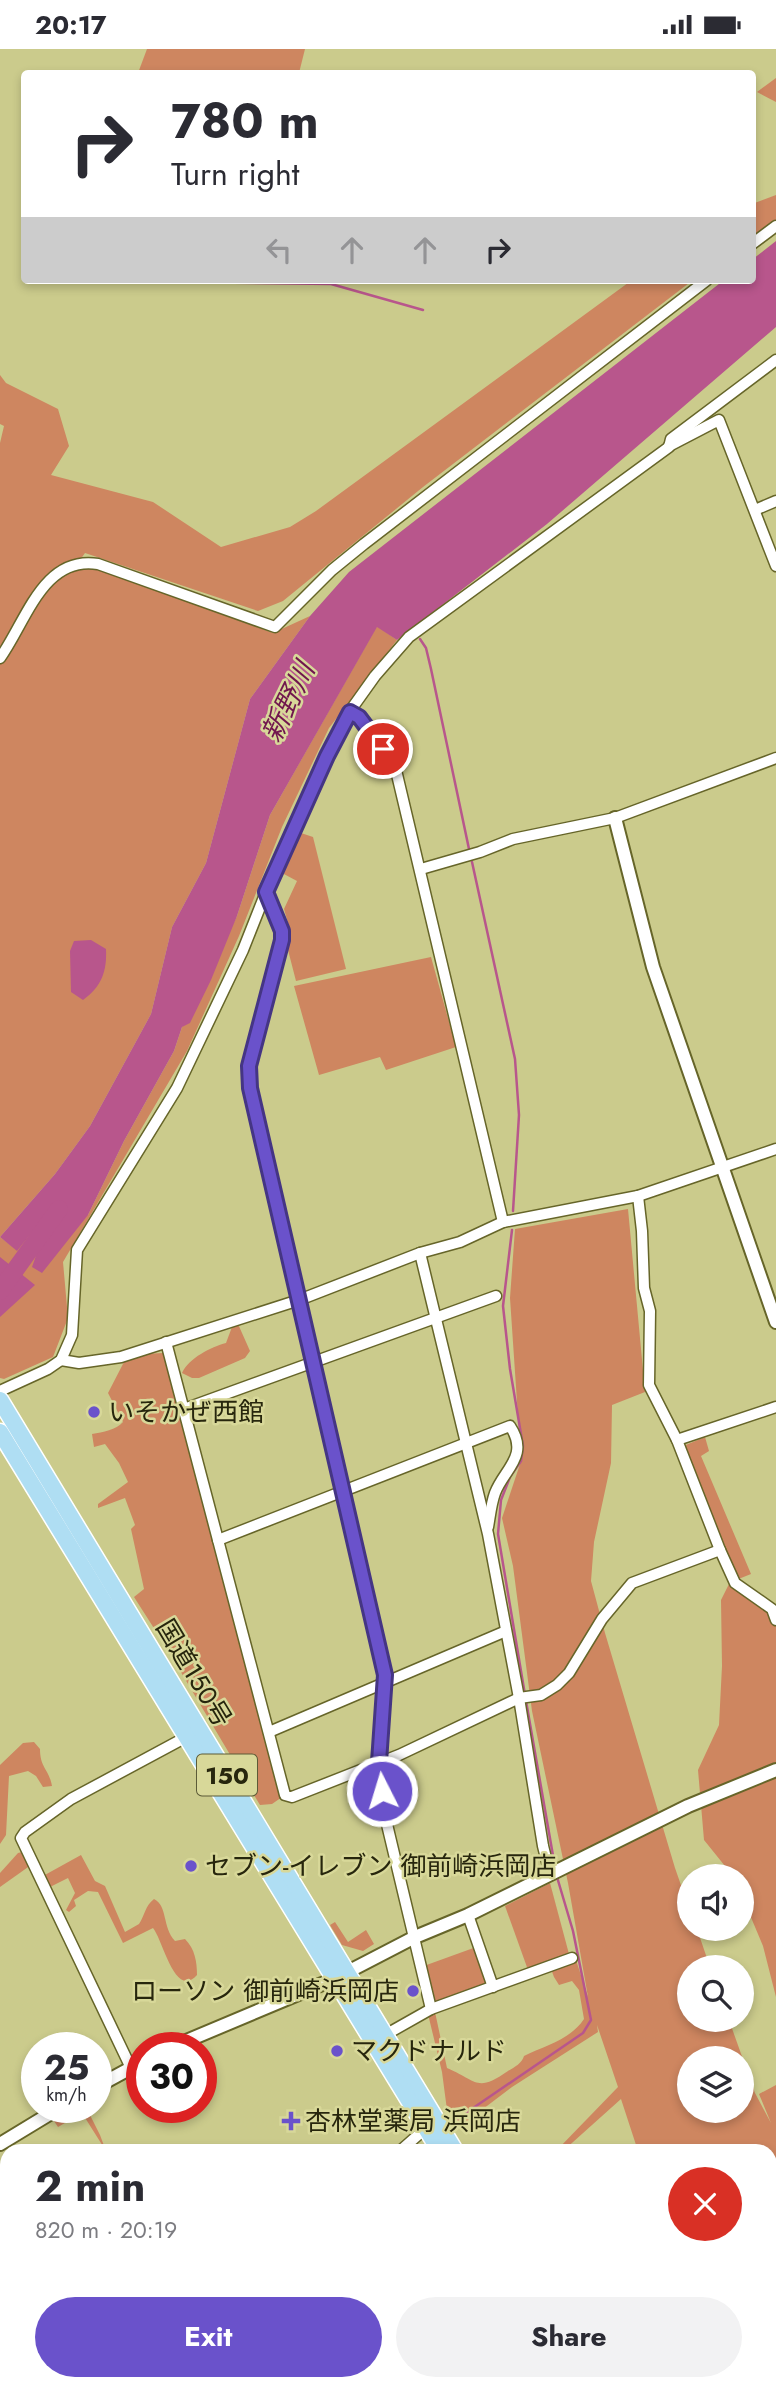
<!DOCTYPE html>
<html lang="en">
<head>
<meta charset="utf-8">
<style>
  body { margin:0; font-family:Jost,"Noto Sans JP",sans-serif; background:#f2f2f3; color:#2b2b33; height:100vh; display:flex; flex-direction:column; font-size:26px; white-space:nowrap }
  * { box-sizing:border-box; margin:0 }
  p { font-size:23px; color:#7c7c81 }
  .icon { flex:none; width:38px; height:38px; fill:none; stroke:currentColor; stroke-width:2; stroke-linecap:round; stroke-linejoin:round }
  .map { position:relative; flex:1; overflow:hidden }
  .details { position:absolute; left:0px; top:2095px; width:777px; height:247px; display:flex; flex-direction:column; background:#fff; border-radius:21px 21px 0 0; box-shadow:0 4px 10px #0003 }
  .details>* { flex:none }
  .top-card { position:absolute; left:21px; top:21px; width:735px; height:214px; border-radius:7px; box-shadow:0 4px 10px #0003; background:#fff; color:#2b2b33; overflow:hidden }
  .buttons { position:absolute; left:677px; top:1815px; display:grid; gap:14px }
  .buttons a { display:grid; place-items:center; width:77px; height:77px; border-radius:50%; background:#fff; box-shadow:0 4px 10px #0003; font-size:35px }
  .speed { position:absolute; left:21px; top:1983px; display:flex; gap:14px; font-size:35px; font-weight:700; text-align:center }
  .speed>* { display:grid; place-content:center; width:91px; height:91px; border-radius:50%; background:#fff; box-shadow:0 4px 10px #0003; line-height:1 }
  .speed small { font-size:18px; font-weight:400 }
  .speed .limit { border:10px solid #d22; background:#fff; color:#111 }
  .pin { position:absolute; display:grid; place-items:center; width:60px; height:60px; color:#fff; margin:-30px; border:4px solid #fff; border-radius:50%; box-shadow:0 2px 7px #0007 }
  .me { position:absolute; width:77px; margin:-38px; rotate:355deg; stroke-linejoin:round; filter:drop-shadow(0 0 5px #0008) }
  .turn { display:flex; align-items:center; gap:24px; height:147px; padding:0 35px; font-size:32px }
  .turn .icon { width:91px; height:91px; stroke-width:2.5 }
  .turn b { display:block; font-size:49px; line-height:60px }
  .lanes { display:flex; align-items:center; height:66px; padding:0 35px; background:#0003; justify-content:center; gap:35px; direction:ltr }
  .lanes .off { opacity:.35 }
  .round { display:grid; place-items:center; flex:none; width:74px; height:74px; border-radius:37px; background:#f2f2f3 }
  .head { display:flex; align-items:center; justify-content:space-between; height:119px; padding:0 35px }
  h1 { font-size:42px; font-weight:700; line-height:52px }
  .cta { display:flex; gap:14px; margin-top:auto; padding:14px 35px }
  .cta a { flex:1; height:80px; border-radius:42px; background:#6a52cb; color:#fff; font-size:28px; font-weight:700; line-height:80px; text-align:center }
  .cta a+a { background:#f2f2f3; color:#2b2b33 }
  .status { display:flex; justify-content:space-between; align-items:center; height:49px; padding:0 35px; background:#fff; direction:ltr }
  .status svg { height:19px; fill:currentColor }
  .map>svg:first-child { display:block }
  .green { fill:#ce8660; fill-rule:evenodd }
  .water { fill:#b8568c }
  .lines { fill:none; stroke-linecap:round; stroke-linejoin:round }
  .stream { stroke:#b8568c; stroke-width:2.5 }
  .river { stroke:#b8568c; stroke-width:18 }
  .minor-casing { stroke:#666529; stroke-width:13 }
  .tertiary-casing { stroke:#666529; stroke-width:16 }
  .trunk-casing { stroke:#fff; stroke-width:19 }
  .minor { stroke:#fff; stroke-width:10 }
  .tertiary { stroke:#fff; stroke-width:12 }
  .trunk { stroke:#afdef3; stroke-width:16 }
  .route-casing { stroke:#453584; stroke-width:18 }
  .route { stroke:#6a52cb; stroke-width:12 }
  .poi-dot { fill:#6a52cb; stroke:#d8d899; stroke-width:2.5 }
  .labels { text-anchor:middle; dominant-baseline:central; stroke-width:5; stroke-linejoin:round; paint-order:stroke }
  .shield { fill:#d8d899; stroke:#5c5b37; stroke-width:2 }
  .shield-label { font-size:24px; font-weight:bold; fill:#27260d }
  .poi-label { font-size:26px; fill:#27260d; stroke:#d8d899; text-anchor:start }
  .street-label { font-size:26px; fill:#27260d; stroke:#d8d899 }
  .water-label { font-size:28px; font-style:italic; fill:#71164e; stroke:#d8d899 }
</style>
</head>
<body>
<div class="status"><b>20:17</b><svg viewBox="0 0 49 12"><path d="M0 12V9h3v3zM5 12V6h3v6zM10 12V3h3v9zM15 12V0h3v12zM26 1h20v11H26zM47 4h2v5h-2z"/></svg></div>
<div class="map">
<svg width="776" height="2340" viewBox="0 0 776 2340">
  <rect width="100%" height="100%" fill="#cbcb8c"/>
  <!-- green -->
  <g class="green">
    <path d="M 147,0 L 305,0 L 299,24 L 138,24 Z"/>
    <path d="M 776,29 L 776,53 L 757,43 Z"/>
    <path d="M 776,146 L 776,172 L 753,189 L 752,155 Z"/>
    <path d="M 632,231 L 693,231 L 423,438 L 283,552 L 258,562 L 85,504 L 75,518 L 88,517 L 273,584 L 310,567 L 250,650 L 206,814 L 172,878 L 151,965 L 90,1077 L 55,1125 L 0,1188 L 0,394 L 4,377 L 0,375 L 0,326 L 6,334 L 58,360 L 69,397 L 51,426 L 153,453 L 221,498 L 290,478 L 316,462 Z"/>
    <path d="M 377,577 L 397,591 L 329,679 L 282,778 L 239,887 L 187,1002 L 63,1213 L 68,1269 L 53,1308 L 4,1330 L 0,1329 L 0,1188 L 17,1201 L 56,1153 L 88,1166 L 124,1092 L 174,1002 L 182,978 L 237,867 L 270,766 Z"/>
    <path d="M 301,784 L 313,788 L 346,920 L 296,932 L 288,901 L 290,881 L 284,860 L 297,832 L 282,824 Z"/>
    <path d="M 431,908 L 456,998 L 386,1021 L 380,1008 L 319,1026 L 294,937 Z"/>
    <path d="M 628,1160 L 645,1343 L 612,1356 L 611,1414 L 594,1493 L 591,1532 L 605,1584 L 675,1819 L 689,1859 L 690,1880 L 697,1880 L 710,1918 L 690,1918 L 690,1970 L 729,1971 L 755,2044 L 771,2074 L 759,2045 L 776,2036 L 776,2131 L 770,2134 L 770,2102 L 638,2102 L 621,2050 L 563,2102 L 556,2102 L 618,2038 L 597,1976 L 598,1983 L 512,2038 L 458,2079 L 447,2061 L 442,2023 L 428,1965 L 435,1963 L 447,2019 C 478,2032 476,2044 508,2022 C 515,2018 522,2014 524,2007 C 546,1996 570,1991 584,1970 L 579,1941 L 572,1932 L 559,1936 L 554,1928 L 551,1920 L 576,1911 L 588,1948 L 568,1834 L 532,1662 L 513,1517 L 502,1469 L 521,1412 L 510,1249 L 515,1180 ZM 690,2009 L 742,2009 L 742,2062 L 690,2062 Z"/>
    <path d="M 238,1275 L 250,1302 L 245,1309 L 199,1329 L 192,1329 L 182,1324 C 189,1309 211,1298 226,1294 L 232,1278 Z"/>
    <path d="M 163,1304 L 285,1746 L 272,1755 L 260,1756 L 166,1598 L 134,1548 L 144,1540 L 131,1480 L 135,1476 L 125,1449 L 98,1459 L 98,1455 L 128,1433 L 119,1414 L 105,1395 L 94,1398 L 92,1385 C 103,1383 116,1381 123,1373 L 108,1344 L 124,1313 L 144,1305 Z"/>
    <path d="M 705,1388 L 709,1402 L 701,1407 L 751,1525 L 736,1531 L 681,1398 Z"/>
    <path d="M 731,1531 L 775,1568 L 776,1572 L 776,1948 L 763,1897 L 742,1847 L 742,1827 L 733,1827 L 704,1791 L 698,1721 L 719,1676 L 722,1617 L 721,1551 Z"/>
    <path d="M 34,1693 L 40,1700 C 40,1719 49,1720 52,1737 L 43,1738 L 36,1727 L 28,1722 L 9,1727 L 6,1786 L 0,1795 L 0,1716 L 23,1694 Z"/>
    <path d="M 22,1803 L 31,1816 L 0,1838 L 0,1824 L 18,1804 Z"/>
    <path d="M 81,1806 L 95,1832 L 105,1837 L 125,1883 L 139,1875 C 145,1866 145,1857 154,1850 C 168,1857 162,1878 175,1892 L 185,1890 C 195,1900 197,1913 197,1926 C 175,1951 163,1891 153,1879 L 123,1894 L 98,1843 L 88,1842 L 74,1851 L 76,1857 L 69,1863 L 66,1861 L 75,1844 L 68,1829 L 50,1838 L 43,1827 Z"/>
    <path d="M 550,1834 L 569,1905 L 528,1921 L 505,1857 Z"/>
    <path d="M 335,1873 L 348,1893 L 366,1881 L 374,1895 L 363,1902 L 342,1896 L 330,1876 Z"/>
    <path d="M 479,1897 L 490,1939 L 436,1958 L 421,1918 Z"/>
    <path d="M 78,2058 L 86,2058 L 100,2086 L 106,2102 L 82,2064 L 58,2078 L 54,2072 Z"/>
    <path d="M 0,2147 L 7,2155 L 7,2290 L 0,2281 Z"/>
    <path d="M 253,2335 L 378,2335 L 371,2340 L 258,2340 Z"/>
    <path d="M 652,2335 L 723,2335 L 723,2340 L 627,2340 L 624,2335 L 641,2335 L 643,2337 Z"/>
  </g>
  <!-- water -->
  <g class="water">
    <path d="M 776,192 L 776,278 L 547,475 L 397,591 L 377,578 L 270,766 L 237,867 L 211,931 L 190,974 L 182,978 L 174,1002 L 124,1092 L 88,1166 L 42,1224 L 32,1218 L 54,1156 L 17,1202 L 0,1188 L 55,1125 L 90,1077 L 151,965 L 172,878 L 206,814 L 250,650 L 310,567 L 349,523 L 724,231 L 752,231 L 753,210 Z"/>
    <path d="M 91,891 L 106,900 C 107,922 102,937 83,951 L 71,943 L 70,902 L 74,892 Z"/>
    <path d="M 0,1208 L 35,1236 L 0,1268 Z"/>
  </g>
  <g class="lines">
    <!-- stream -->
    <g class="stream">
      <path d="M 165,231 L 168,233 L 331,235 L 423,261"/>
      <path d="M 420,590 L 426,599 L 431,620 L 469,800"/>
      <path d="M 472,813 L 515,1010 L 519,1066 L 513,1162"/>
      <path d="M 512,1181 L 503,1257 L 510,1320 L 523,1397 L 521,1412 L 510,1428 L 501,1451 L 498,1485 L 525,1646"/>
      <path d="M 526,1652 L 555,1818"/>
      <path d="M 457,2070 L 583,1984 L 591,1971 L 573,1882 L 557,1828"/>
      <path d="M 414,2102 L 418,2098"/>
      <path d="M 127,2340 L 133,2334"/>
    </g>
    <!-- river -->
    <path class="river" d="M 0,1242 L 59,1160"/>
    <defs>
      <g id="minor">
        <path d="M 752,195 L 776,177"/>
        <path d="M 669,397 L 719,371 L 776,517"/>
        <path d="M 755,461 L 776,452"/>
        <path d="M 0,609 C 26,573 43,506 98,515 L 275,578 L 332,521 L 364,495 L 707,231"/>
        <path d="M 350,662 L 359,668 L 395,717 L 503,1173"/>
        <path d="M 421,820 L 480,803 L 513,790 L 615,769 L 776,709"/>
        <path d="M 266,843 L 282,882 L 282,891 L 249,1017 L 250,1039 L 385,1626 L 379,1713 L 385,1767 L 431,1960"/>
        <path d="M 638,1147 L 642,1182 L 644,1239 L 650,1262 L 649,1336 L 677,1391 L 720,1501 L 735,1534 L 772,1560 L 776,1571"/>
        <path d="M 420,1204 L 488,1485 L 519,1649 L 543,1797 L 550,1825"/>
        <path d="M 166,1293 L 285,1746 L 292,1748 L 399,1706 L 519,1649 L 541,1646 L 557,1636 L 569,1624 L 602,1570 L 632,1534 L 720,1501"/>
        <path d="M 61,1311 L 79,1314 L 121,1308 L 299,1251 L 420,1204 L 460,1193 L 503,1173 L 638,1147 L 776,1100"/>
        <path d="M 0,1342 L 48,1320 L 61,1311 L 72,1286 L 77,1201 L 177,1039 L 243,901 L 266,843 L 327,707 L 350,662 L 375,627 L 409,588 L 669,398 L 671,390 L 776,311"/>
        <path d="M 184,1360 L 496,1247"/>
        <path d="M 677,1391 L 776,1358"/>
        <path d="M 218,1491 L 510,1377 C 530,1407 504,1420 495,1444 C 491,1455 490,1467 488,1478"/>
        <path d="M 269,1683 L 506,1582"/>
        <path d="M 468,1866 L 493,1938"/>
        <path d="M 385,1986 L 431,1960 L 572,1909"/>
        <path d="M 131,2019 L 21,1789 L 25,1783 L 71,1750 L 190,1686"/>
        <path d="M 400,2102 L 426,2079"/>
        <path d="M 770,2137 L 776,2134"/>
        <path d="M 419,2334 L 422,2340"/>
        <path d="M 544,2334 L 546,2340"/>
        <path d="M 174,2340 L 179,2334"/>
        <path d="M 450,2340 L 461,2334"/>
      </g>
      <g id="tertiary">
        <path d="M 615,769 L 653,918 L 776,1273"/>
        <path d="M 172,1998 L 334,1930 L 415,1888 L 468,1866 L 688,1757 L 776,1721"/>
        <path d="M 96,2038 L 142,2013"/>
        <path d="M 0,2095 L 61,2058"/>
      </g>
      <g id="trunk">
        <path d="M 0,1351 L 455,2102"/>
        <path d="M 0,1383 L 440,2102"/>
        <path d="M 581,2334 L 584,2340"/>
        <path d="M 599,2334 L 602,2340"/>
      </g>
    </defs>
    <!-- minor casing -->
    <use href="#minor" class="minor-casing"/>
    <!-- tertiary casing -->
    <use href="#tertiary" class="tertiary-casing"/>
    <!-- trunk casing -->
    <use href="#trunk" class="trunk-casing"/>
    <!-- minor -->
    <use href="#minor" class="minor"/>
    <!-- tertiary -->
    <use href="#tertiary" class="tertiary"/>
    <!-- trunk -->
    <use href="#trunk" class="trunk"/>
  </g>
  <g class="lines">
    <defs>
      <path id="route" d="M 382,1742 L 379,1713 L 385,1626 L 250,1039 L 249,1017 L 282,891 L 282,882 L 266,843 L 327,707 L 350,663 L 359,668 L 383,700"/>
    </defs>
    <!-- route casing -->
    <use href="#route" class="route-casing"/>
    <!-- route -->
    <use href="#route" class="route"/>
  </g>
  <!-- markers -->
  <g class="poi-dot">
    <circle cx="94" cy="1363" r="7"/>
    <circle cx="191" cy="1817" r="7"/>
    <circle cx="413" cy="1942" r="7"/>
    <circle cx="337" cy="2002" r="7"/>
    <path d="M287.5 2061.5h7v7h7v7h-7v7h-7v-7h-7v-7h7z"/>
  </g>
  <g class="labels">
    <!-- shield labels -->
    <rect class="shield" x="197" y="1705.5" width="60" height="41" rx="5"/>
    <g class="shield-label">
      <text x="227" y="1726">150</text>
    </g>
    <!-- poi labels -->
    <g class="poi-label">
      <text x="108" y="1363">いそかぜ西館</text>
      <text x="205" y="1817">セブン-イレブン 御前崎浜岡店</text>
      <text x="399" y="1942" text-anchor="end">ローソン 御前崎浜岡店</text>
      <text x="351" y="2002">マクドナルド</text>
      <text x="305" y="2072">杏林堂薬局 浜岡店</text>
    </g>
    <!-- street labels -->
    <g class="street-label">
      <text transform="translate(194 1624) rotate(59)">国道150号</text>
    </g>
    <!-- water labels -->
    <g class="water-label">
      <text transform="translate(288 653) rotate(-64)">新野川</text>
    </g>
  </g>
</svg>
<div class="buttons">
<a><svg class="icon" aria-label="sound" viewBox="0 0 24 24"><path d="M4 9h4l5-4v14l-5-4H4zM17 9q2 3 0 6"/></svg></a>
<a><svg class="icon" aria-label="search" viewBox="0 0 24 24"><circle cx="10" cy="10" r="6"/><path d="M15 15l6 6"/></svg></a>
<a><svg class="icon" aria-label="layers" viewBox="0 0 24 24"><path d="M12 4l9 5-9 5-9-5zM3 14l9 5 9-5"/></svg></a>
</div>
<div class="speed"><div>25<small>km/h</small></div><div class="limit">30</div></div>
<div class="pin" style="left:383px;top:700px;background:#d93025"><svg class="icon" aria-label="arrive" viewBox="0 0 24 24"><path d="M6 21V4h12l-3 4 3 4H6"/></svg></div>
<svg class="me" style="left:382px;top:1742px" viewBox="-20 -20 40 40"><circle r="17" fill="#6a52cb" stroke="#fff" stroke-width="3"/><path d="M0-11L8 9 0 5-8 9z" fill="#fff"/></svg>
<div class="top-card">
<div class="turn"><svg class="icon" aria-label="right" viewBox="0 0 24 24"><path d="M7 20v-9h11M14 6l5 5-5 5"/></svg><div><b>780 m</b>Turn right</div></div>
<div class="lanes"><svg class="icon off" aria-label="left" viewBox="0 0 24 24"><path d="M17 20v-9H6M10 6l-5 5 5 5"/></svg><svg class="icon off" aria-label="ahead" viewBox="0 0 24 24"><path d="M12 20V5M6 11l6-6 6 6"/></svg><svg class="icon off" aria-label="ahead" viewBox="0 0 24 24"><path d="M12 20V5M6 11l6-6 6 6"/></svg><svg class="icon" aria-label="right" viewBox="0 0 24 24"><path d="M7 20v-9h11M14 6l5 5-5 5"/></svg></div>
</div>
<section class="details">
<div class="head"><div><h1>2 min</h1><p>820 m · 20:19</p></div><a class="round" style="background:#d93025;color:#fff"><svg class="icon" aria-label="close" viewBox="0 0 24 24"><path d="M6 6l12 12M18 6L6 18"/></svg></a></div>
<div class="cta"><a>Exit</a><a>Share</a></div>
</section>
</div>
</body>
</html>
